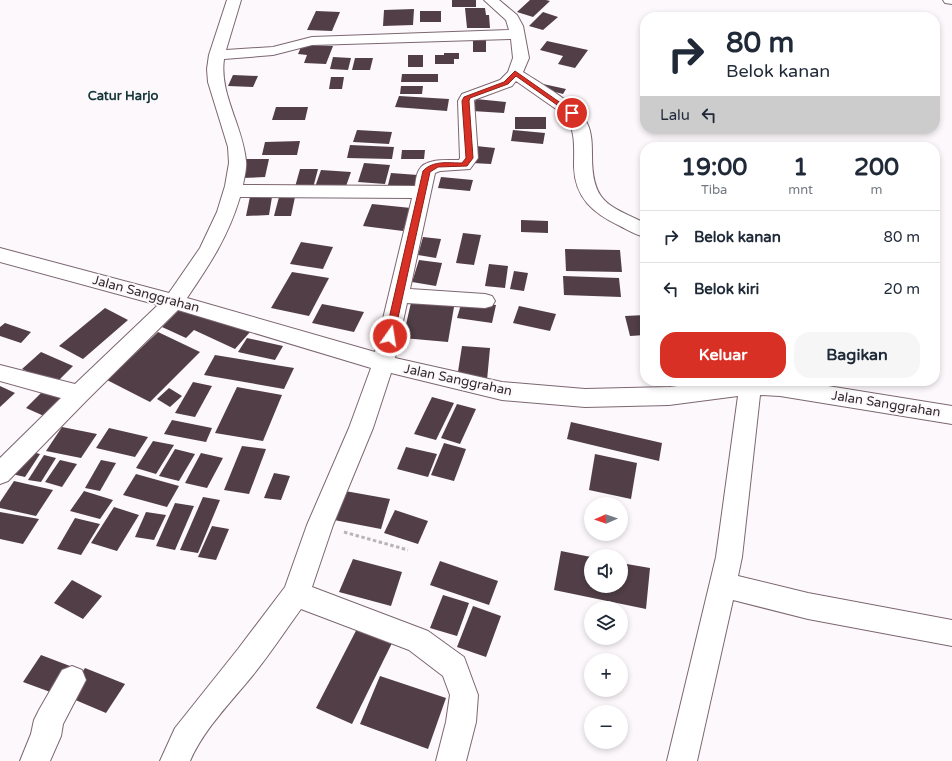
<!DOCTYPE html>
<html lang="id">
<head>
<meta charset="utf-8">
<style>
  body { margin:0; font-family:"Varela Round",sans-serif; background:#f6f6f7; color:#1f2937; height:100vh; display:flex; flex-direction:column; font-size:15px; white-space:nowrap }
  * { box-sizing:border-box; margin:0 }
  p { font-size:13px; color:#747a83 }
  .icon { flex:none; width:22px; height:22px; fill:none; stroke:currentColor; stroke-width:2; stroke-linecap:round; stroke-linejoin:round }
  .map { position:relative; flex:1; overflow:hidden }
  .sheet { position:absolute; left:640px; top:142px; width:300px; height:244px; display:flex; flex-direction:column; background:#fff; border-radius:16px; box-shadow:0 2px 6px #0003 }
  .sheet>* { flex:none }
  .banner { position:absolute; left:640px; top:12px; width:300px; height:122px; border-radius:16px; box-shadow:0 2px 6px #0003; background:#fff; color:#1f2937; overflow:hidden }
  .needle { width:26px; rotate:268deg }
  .buttons { position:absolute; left:584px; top:497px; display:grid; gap:8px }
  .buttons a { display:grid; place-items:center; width:44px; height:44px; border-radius:50%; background:#fff; box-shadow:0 2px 6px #0003; font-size:20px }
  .pin { position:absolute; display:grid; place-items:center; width:34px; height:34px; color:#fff; margin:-17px; border:2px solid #fff; border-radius:50%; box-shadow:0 1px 4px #0007 }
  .me { position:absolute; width:44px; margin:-22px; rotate:13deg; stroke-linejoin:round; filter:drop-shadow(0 0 3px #0008) }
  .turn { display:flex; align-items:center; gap:14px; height:84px; padding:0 20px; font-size:18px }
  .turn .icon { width:52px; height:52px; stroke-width:2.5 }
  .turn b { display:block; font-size:28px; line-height:34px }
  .then { display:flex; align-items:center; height:38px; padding:0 20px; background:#0003; gap:8px; font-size:15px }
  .eta { display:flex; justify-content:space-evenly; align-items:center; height:68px; text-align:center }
  .eta b { font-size:24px; font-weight:700; line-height:28px }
  .cta { display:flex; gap:8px; margin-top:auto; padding:8px 20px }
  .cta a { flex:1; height:46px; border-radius:16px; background:#d93025; color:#fff; font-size:16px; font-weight:700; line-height:46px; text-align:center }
  .cta a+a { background:#f6f6f7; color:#1f2937 }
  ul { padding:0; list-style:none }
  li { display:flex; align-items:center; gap:12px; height:52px; padding:0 20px; border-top:1px solid #e0e1e3 }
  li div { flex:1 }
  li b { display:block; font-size:15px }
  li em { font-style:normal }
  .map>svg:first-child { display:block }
  .building { fill:#513e47 }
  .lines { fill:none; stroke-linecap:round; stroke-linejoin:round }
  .minor-casing { stroke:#7c6771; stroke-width:2 }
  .path { stroke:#bab4b7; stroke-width:3; stroke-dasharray:3.5 2.5; stroke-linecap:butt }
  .minor { fill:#fff; fill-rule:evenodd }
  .route { fill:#d93025; stroke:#8d1f18 }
  .labels { text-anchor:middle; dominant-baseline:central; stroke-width:4; stroke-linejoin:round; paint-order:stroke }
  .far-quarter-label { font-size:13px; font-weight:bold; fill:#123539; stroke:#fdf8fb }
  .street-label { font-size:13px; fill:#31282c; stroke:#fdf8fb }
</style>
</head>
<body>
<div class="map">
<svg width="952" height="761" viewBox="0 0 952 761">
  <rect width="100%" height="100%" fill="#fdf8fb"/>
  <!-- building -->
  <g class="building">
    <rect x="452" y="0" width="24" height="7"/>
    <path d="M 530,0 L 546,0 L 550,1 L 533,17 L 517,12 Z"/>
    <path d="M 465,8 L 485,8 L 486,15 L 489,15 L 490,28 L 467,28 Z"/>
    <path d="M 414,9 L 413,25 L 383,26 L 384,10 Z"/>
    <path d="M 316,11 L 340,12 L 332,31 L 307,30 Z"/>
    <rect x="420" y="11" width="21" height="11"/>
    <path d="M 543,12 L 558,17 L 543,30 L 529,26 Z"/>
    <rect x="473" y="38" width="13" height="14"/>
    <path d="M 547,41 L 588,50 L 575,68 L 558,64 L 563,56 L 540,50 Z"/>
    <path d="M 302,45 L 333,46 L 326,64 L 304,63 L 307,55 L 298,54 Z"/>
    <path d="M 444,53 L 459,53 L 459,59 L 454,59 L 454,64 L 435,64 L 435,55 L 444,55 Z"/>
    <rect x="408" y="55" width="15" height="12"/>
    <path d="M 333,57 L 351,58 L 348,70 L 330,69 Z"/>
    <path d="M 355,58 L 373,58 L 370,70 L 352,70 Z"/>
    <path d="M 402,74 L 438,74 L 438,82 L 401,82 Z"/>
    <path d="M 233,75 L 258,76 L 253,87 L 228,86 Z"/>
    <path d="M 331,77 L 344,77 L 342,89 L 329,89 Z"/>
    <path d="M 543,84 L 566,89 L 563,94 L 540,88 Z"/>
    <path d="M 401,86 L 423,86 L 422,94 L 400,94 Z"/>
    <path d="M 399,96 L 449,99 L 447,111 L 395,107 Z"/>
    <path d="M 476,99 L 506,102 L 504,113 L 472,111 Z"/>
    <path d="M 276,107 L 308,107 L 305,120 L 272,120 Z"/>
    <rect x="515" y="117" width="31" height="12"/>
    <path d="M 357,130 L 392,132 L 389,144 L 353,142 Z"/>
    <path d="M 513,130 L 545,133 L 543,144 L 511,141 Z"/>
    <path d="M 300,141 L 297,155 L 262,155 L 265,142 Z"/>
    <path d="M 350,145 L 394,147 L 392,159 L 347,158 Z"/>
    <path d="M 476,146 L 495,148 L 491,164 L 472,163 Z"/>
    <path d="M 402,150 L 425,150 L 424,159 L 401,159 Z"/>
    <path d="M 246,159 L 269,159 L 265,177 L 242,178 Z"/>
    <path d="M 364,163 L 390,165 L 385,184 L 358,182 Z"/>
    <path d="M 300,169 L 318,169 L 313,188 L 295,187 Z"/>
    <path d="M 321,170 L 351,172 L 345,189 L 315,187 Z"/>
    <path d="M 391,173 L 418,175 L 416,187 L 388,185 Z"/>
    <path d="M 441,177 L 473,180 L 470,191 L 438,188 Z"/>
    <path d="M 273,191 L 269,215 L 246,216 L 251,192 Z"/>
    <path d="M 279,197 L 295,197 L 291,216 L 274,216 Z"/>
    <path d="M 372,204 L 411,208 L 403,231 L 363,226 Z"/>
    <path d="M 521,220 L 548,221 L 548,233 L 521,232 Z"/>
    <path d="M 463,233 L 481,235 L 474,265 L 456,263 Z"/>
    <path d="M 423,237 L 441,239 L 436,258 L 418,255 Z"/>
    <path d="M 301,242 L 333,247 L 323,269 L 290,264 Z"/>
    <path d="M 565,249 L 620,250 L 622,272 L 566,271 Z"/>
    <path d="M 419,260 L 442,263 L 436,286 L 412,282 Z"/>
    <path d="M 489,264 L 508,266 L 505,288 L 485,286 Z"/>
    <path d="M 514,271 L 528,273 L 524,291 L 510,289 Z"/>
    <path d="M 292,272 L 329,278 L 309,316 L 271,308 Z"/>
    <path d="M 563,276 L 619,278 L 621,297 L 564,295 Z"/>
    <path d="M 412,298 L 455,301 L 448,342 L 403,338 Z"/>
    <path d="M 462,301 L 496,305 L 492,323 L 457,318 Z"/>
    <path d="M 322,304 L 364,312 L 354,332 L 312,323 Z"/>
    <path d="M 519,306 L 556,314 L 550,331 L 513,323 Z"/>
    <path d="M 182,307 L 208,313 L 250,332 L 235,349 L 194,330 L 186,338 L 162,327 Z"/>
    <path d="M 105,308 L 128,320 L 83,359 L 59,346 Z"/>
    <path d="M 645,315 L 645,335 L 630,336 L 625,316 Z"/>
    <path d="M 5,323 L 31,332 L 21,343 L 0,336 L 0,327 Z"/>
    <path d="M 158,332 L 200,352 L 150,402 L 107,380 Z"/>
    <path d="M 247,338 L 283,346 L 275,360 L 238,352 Z"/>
    <path d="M 462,346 L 490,348 L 487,380 L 457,378 Z"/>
    <path d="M 41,352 L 73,366 L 55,384 L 22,369 Z"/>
    <path d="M 215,355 L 294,368 L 284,389 L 204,375 Z"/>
    <path d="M 193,382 L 212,386 L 195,417 L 175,413 Z"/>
    <path d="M 0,386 L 15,393 L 0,407 Z"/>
    <path d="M 237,387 L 282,395 L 263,441 L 215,433 Z"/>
    <path d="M 169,388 L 182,396 L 170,407 L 157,399 Z"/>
    <path d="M 44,390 L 62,399 L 44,416 L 26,408 Z"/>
    <path d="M 432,397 L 454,403 L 436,440 L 414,434 Z"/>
    <path d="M 457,404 L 476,409 L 460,444 L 441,438 Z"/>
    <path d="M 172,420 L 212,428 L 206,442 L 164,434 Z"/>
    <path d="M 571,422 L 662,443 L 659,461 L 567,439 Z"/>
    <path d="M 62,427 L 97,434 L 81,458 L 46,451 Z"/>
    <path d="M 109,428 L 148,437 L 135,457 L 96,448 Z"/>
    <path d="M 153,441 L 174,445 L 156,474 L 136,468 Z"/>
    <path d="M 444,443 L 466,449 L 454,481 L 431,475 Z"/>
    <path d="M 242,446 L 266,449 L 249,494 L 224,490 Z"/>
    <path d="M 406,447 L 437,454 L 428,477 L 397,469 Z"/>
    <path d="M 175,449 L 195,454 L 179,481 L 159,476 Z"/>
    <path d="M 28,451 L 40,454 L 25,477 L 12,474 Z"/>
    <path d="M 201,453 L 223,458 L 207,488 L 185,483 Z"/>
    <path d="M 595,454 L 637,463 L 631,499 L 589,490 Z"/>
    <path d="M 44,455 L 56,458 L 41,482 L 28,480 Z"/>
    <path d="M 60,460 L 77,464 L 62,487 L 45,482 Z"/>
    <path d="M 101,460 L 116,463 L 100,491 L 85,488 Z"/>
    <path d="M 274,473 L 290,476 L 281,500 L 264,498 Z"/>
    <path d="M 136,474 L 179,486 L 167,507 L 123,495 Z"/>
    <path d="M 14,481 L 53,490 L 36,516 L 0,508 L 0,502 Z"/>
    <path d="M 84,491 L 113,500 L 100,519 L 70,511 Z"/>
    <path d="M 345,491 L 390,499 L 381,529 L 334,520 Z"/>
    <path d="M 203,497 L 220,500 L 198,553 L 180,550 Z"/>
    <path d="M 175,503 L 194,506 L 175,550 L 156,546 Z"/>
    <path d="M 114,507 L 139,515 L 117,551 L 91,543 Z"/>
    <path d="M 395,510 L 428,521 L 418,544 L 384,533 Z"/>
    <path d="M 0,512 L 39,519 L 23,544 L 0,539 Z"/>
    <path d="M 146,512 L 166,515 L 154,540 L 135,537 Z"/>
    <path d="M 75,518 L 100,524 L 81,555 L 57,549 Z"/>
    <path d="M 212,526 L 229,529 L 216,560 L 198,557 Z"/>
    <path d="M 561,551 L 591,557 L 591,586 L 621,586 L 621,563 L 650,568 L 646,609 L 554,590 Z"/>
    <path d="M 353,559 L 402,572 L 391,606 L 339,592 Z"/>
    <path d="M 440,561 L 498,581 L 489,605 L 430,585 Z"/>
    <path d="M 72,580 L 102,596 L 83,619 L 54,603 Z"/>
    <path d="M 443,595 L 469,603 L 457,636 L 430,628 Z"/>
    <path d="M 473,606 L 501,616 L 486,657 L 457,647 Z"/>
    <path d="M 361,621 L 396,635 L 352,724 L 316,708 Z"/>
    <path d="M 41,655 L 70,666 L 53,693 L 23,682 Z"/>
    <path d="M 85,668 L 125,684 L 106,713 L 66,696 Z"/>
    <path d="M 380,676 L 446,698 L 428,749 L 360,724 Z"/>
  </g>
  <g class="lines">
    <defs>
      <g id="minor">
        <path d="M 227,0 L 241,0 L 226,50 L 273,47 L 312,37 L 509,30 L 506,20 L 484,0 L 499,0 L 517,15 L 523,26 L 529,58 L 523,72 C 541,84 578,104 587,123 C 592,133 592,145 592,156 C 592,202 607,205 645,223 L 645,237 C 636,235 628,230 620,226 C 593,213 575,198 574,167 C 574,149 576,132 566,116 L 516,81 L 512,86 L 474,100 L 478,158 L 470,169 L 440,171 L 435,173 L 410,289 L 485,294 L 492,296 L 495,301 L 492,306 L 485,308 L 407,303 L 395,358 L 502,382 L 585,389 L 669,387 L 720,381 L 797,381 L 952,406 L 952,424 L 780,396 L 760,395 L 742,557 L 738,576 L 808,593 L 952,620 L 952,646 L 808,619 L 733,600 L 697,761 L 667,761 L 716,557 L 738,396 L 669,405 L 585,407 L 502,400 L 391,373 L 373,428 L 333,525 L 312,587 L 428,631 L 464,657 L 478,695 L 476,722 L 466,761 L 436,761 L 446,722 L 450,695 L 443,676 L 409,650 L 301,609 C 285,631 270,654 253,675 C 231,702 204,729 190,761 L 160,761 L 175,728 L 238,649 L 285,587 L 307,525 L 349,428 L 371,368 L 178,310 L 87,400 L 8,481 L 0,484 L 0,458 L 61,398 L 0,381 L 0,365 L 75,384 L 158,305 L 0,262 L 0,248 L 169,293 L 200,248 L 217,212 L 225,186 L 229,163 L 228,147 L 208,82 L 207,69 L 209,55 ZM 511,39 L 513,58 L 508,72 L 500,80 L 462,94 L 458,101 L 460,158 L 459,160 C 447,160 425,158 419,170 C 416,175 416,181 415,186 L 243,185 C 244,178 247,169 246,161 C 243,126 219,94 224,59 L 273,55 L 312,45 ZM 240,197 L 412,198 L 375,352 L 187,298 C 210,264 228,237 240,197 Z"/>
        <path d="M 943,0 L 952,0 L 952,4 L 945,3 Z"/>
        <path d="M 72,666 L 82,670 L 86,680 L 63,724 L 61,736 L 50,761 L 20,761 L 31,734 L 34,720 L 39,710 L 62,670 Z"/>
      </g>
    </defs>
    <!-- minor casing -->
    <use href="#minor" class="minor-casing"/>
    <!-- path -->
    <path class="path" d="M 344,532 L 408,550"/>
    <!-- minor -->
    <use href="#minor" class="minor"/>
  </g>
  <!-- route -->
  <path class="route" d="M 515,71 L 575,113 L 570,114 L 516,76 L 508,84 L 470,98 L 469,101 L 473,158 L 467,166 L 438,167 L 430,172 L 394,336 L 393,338 L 386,338 L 385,336 L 423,171 C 433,160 449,163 462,163 L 466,158 L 462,101 L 464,97 L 504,82 Z"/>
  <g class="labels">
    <!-- far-quarter labels -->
    <g class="far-quarter-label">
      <text x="123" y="96">Catur Harjo</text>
    </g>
    <!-- street labels -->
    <g class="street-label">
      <text transform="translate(146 294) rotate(15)">Jalan Sanggrahan</text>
      <text transform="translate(458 380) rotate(12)">Jalan Sanggrahan</text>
      <text transform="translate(886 404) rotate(9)">Jalan Sanggrahan</text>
    </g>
  </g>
</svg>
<div class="buttons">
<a><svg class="needle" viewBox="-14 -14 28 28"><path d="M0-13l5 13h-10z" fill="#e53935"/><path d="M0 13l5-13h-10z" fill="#747a83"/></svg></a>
<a><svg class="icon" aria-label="sound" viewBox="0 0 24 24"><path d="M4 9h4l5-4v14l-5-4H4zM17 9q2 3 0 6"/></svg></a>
<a><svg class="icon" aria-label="layers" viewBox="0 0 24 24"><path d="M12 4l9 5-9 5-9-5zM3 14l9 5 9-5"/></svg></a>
<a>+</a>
<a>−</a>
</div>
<div class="pin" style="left:572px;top:113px;background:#d93025"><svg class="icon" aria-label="arrive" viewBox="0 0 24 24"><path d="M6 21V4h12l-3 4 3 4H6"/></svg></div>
<svg class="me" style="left:390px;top:336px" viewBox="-20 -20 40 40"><circle r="17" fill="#d93025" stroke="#fff" stroke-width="3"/><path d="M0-11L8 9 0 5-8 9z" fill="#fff"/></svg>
<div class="banner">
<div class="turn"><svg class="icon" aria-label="right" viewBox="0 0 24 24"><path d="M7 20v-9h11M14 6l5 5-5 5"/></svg><div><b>80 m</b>Belok kanan</div></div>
<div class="then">Lalu<svg class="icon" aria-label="left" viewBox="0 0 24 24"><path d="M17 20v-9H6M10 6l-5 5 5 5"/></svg></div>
</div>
<section class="sheet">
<div class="eta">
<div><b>19:00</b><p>Tiba</p></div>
<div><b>1</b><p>mnt</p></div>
<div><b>200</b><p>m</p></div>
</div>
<ul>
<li><svg class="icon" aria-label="right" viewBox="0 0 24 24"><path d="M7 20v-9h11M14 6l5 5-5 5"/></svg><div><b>Belok kanan</b></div><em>80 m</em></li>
<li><svg class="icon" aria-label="left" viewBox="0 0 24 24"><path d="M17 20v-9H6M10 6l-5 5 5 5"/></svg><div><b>Belok kiri</b></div><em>20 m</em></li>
</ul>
<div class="cta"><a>Keluar</a><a>Bagikan</a></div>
</section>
</div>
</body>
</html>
